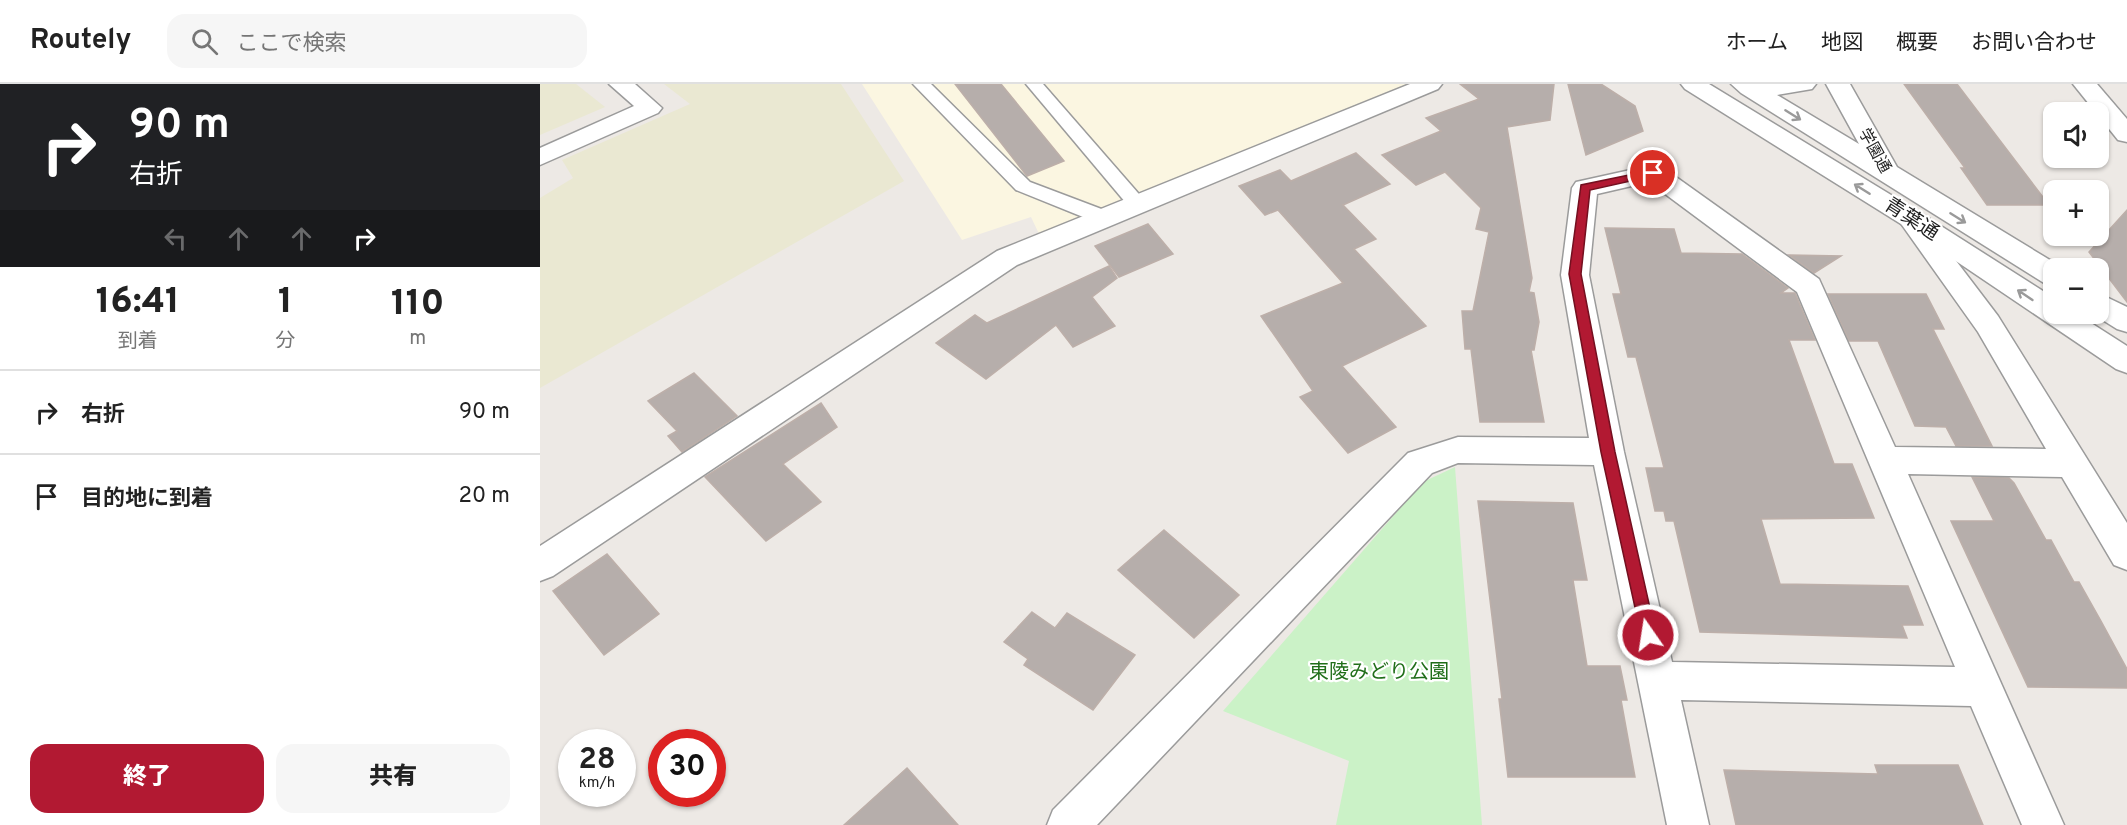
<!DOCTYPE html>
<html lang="ja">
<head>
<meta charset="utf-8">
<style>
  body { margin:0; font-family:Overpass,"Noto Sans JP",sans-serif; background:#f6f6f6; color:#222; height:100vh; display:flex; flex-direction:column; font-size:22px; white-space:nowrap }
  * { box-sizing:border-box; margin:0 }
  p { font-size:20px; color:#767676 }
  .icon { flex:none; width:33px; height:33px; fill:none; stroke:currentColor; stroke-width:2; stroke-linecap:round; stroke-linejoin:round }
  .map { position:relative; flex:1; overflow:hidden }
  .panel { display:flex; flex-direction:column; background:#fff; width:540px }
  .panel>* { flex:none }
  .top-card { background:#202124; color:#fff; overflow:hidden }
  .tools { position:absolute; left:1503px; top:18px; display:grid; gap:12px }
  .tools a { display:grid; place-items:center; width:66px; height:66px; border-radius:12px; background:#fff; box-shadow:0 2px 4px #0004; font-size:30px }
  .speed { position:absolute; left:18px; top:645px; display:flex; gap:12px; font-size:30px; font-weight:700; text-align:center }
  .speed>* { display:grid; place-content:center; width:78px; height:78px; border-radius:50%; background:#fff; box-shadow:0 2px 4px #0004; line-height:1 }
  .speed small { font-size:15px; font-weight:400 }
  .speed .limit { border:9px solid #d22; background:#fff; color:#111 }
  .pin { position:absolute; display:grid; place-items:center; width:51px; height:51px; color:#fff; margin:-26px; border:3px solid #fff; border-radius:50%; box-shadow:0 2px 6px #0007 }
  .me { position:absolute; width:66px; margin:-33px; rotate:347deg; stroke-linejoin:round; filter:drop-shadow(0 0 4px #0008) }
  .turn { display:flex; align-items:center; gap:21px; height:126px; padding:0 30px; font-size:27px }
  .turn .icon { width:78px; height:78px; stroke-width:2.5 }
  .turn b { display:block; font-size:42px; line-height:51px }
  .lanes { display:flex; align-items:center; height:57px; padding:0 30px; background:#0003; justify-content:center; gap:30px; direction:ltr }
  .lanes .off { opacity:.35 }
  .eta { display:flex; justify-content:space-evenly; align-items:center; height:102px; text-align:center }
  .eta b { font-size:36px; font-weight:800; line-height:42px }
  .action { display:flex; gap:12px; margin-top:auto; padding:12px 30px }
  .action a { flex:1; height:69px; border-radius:18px; background:#b21932; color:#fff; font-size:24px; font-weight:800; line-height:69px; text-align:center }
  .action a+a { background:#f6f6f6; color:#222 }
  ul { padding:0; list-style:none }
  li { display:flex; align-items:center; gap:18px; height:84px; padding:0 30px; border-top:2px solid #e0e0e0 }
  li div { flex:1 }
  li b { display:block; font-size:22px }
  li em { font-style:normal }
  header { display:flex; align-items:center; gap:36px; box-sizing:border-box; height:84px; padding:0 30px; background:#fff; border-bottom:2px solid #e0e0e0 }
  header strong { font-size:28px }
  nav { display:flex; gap:33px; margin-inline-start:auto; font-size:21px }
  .search { width:420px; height:54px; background:#f6f6f6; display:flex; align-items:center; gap:15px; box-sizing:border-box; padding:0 21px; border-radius:18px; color:#767676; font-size:22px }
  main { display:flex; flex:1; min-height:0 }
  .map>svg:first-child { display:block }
  .education { fill:#fbf6e1 }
  .farmland { fill:#eae8d2 }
  .park { fill:#cbf2c7 }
  .building { fill:#b6aeab; stroke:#bdafa9; stroke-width:1.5 }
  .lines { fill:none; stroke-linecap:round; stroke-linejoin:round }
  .service-casing { stroke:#9b9b9b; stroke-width:3 }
  .minor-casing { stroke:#9b9b9b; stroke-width:3 }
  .tertiary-casing { stroke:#9b9b9b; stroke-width:3 }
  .service { fill:#fff; fill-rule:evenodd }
  .minor { fill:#fff; fill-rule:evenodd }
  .tertiary { fill:#fff; fill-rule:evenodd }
  .oneway { stroke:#9a9a9a }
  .route { fill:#b21932; stroke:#741020; stroke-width:1.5 }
  .labels { text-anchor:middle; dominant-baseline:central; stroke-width:4.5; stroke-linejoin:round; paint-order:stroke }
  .far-street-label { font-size:16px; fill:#1e1e1e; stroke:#fff }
  .street-label { font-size:20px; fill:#1e1e1e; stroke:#fff }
  .park-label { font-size:20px; fill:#206e19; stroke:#fff }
</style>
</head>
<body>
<header>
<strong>Routely</strong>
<div class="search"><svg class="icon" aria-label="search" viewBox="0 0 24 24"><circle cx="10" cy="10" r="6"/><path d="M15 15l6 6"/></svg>ここで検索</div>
<nav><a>ホーム</a><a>地図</a><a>概要</a><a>お問い合わせ</a></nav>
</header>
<main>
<section class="panel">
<div class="top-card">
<div class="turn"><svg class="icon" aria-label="right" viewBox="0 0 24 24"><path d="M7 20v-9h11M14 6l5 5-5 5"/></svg><div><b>90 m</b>右折</div></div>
<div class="lanes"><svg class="icon off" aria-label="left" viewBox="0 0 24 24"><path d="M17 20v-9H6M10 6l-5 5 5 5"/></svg><svg class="icon off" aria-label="ahead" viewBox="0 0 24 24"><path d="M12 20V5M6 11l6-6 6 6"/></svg><svg class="icon off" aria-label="ahead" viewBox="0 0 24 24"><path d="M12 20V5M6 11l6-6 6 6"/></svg><svg class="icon" aria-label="right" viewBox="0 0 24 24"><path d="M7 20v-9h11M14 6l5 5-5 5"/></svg></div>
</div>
<div class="eta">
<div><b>16:41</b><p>到着</p></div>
<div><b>1</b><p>分</p></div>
<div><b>110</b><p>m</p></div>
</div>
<ul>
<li><svg class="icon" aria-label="right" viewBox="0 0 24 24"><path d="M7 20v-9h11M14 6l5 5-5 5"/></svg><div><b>右折</b></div><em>90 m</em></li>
<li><svg class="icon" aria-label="arrive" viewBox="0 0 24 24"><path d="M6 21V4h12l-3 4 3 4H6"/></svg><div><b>目的地に到着</b></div><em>20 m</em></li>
</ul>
<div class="action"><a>終了</a><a>共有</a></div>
</section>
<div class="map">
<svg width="1587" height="741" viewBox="0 0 1587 741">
  <rect width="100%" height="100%" fill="#ede9e5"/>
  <!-- education -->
  <path class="education" d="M 322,0 L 867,0 L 500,152 L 491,133 L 422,156 Z"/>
  <!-- farmland -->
  <g class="farmland">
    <path d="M 0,0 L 36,0 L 65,23 L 0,51 Z"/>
    <path d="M 124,0 L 301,0 L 364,97 L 0,304 L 0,114 L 33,94 L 22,76 L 150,20 Z"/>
  </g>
  <!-- park -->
  <path class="park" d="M 915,383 L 942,741 L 796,741 L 809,677 L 683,627 L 883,398 Z"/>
  <!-- building -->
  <g class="building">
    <path d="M 415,0 L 461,0 L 524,77 L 487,92 Z"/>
    <path d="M 920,0 L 1014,0 L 1010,36 L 967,43 L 992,194 L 989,208 L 994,209 L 999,238 L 994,266 L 991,266 L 1004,338 L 940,338 L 931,265 L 925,265 L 922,227 L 933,227 L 949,148 L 936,145 L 941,124 L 905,88 L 876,101 L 842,71 L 901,47 L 886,34 L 939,15 Z"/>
    <path d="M 1028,0 L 1061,0 L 1095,22 L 1103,47 L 1046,71 Z"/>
    <path d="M 1364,0 L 1417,0 L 1509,121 L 1447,121 L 1421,84 L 1425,84 Z"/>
    <path d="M 816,69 L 850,100 L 803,121 L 836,155 L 814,165 L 886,242 L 802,282 L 856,343 L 808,369 L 760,313 L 773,307 L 721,232 L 803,199 L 738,126 L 725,131 L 699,102 L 740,86 L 751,97 Z"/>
    <path d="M 1587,126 L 1587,218 L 1549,168 Z"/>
    <path d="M 608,140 L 633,170 L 579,193 L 555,162 Z"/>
    <path d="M 1065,144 L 1134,145 L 1141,169 L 1202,170 L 1248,204 L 1241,209 L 1255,209 L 1275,256 L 1249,256 L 1294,380 L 1312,380 L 1334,434 L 1221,435 L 1240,500 L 1368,502 L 1383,541 L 1362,541 L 1367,554 L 1160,548 L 1134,437 L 1126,437 L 1124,427 L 1115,427 L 1106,384 L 1124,384 L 1096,273 L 1088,273 L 1073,210 L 1081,210 Z"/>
    <path d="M 1249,171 L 1301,172 L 1274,189 Z"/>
    <path d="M 569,182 L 577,194 L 552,213 L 575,242 L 533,263 L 516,241 L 446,295 L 396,259 L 435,231 L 447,239 Z"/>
    <path d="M 1288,210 L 1386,210 L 1404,245 L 1393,245 L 1452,362 L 1416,362 L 1406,343 L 1375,342 L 1338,257 L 1309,257 Z"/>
    <path d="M 154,289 L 197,332 L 142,368 L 128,352 L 137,347 L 108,317 Z"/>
    <path d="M 281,319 L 297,343 L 243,380 L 281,418 L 226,457 L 165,393 Z"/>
    <path d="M 1432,393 L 1469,394 L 1474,399 L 1506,456 L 1511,456 L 1534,498 L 1539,498 L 1561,537 L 1587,585 L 1587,604 L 1488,603 L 1411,437 L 1454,437 Z"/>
    <path d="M 938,417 L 1033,419 L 1047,496 L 1033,496 L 1047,582 L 1080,582 L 1087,616 L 1081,616 L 1095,693 L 968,693 L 959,615 L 962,615 Z"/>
    <path d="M 624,446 L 699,511 L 654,554 L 578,486 Z"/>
    <path d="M 67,470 L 119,530 L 64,571 L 13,507 Z"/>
    <path d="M 492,528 L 515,544 L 527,529 L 595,571 L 553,626 L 484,581 L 488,575 L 464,558 Z"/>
    <path d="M 1335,681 L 1418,681 L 1443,741 L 1196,741 L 1184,686 L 1338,690 Z"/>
    <path d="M 367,684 L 418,741 L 304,741 Z"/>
  </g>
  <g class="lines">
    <defs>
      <g id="service">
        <path d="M 373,0 L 391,0 L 490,98 L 572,129 L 575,134 L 572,139 L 558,139 L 476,106 Z"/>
        <path d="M 486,0 L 503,0 L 605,117 L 608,121 L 605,125 L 591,125 Z"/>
      </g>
      <g id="minor">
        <path d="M 69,0 L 95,0 L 122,24 L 118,29 L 0,81 L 0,64 L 94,22 Z"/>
        <path d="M 870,0 L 902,0 L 898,5 L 477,181 L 13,492 L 0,497 L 0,462 L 457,167 Z"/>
        <path d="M 1533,0 L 1557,0 L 1587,35 L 1587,58 L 1578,56 Z"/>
        <path d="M 1113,81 L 1122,83 L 1279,195 L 1355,363 L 1506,365 L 1438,248 L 1357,134 L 1361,128 L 1370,125 L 1379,128 L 1458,232 L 1587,439 L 1587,486 L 1574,481 L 1522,393 L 1368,390 L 1524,741 L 1482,741 L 1431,622 L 1141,616 L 1169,741 L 1127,741 L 1054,381 L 918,379 L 892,389 L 557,741 L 507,741 L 513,726 L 868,369 L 918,353 L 1049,354 L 1021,191 L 1032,104 L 1036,98 ZM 1109,98 L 1257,208 L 1415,583 L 1132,578 L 1084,368 L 1049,191 L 1057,110 Z"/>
      </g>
      <g id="tertiary">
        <path d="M 1141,0 L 1169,0 L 1379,128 L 1514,214 L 1514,230 L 1537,230 L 1587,262 L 1587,289 L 1576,285 L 1361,140 L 1145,5 Z"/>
        <path d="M 1191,0 L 1276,0 L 1272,5 L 1237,11 L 1319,60 L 1286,0 L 1310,0 L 1357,83 L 1523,184 L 1514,184 L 1514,202 L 1504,199 L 1201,9 Z"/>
        <path d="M 1558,209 L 1587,223 L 1587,248 L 1577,245 L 1553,230 L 1558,230 Z"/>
      </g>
    </defs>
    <!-- service casing -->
    <use href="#service" class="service-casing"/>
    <!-- minor casing -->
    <use href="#minor" class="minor-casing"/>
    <!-- tertiary casing -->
    <use href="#tertiary" class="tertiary-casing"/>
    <!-- service -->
    <use href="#service" class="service"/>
    <!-- minor -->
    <use href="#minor" class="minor"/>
    <!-- tertiary -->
    <use href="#tertiary" class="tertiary"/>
  </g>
  <!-- one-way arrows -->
  <defs><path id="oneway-shaft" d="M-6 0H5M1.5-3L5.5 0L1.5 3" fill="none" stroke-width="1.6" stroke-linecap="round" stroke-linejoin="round" transform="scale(1.5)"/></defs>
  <g class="oneway">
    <use href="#oneway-shaft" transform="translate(1253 31) rotate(32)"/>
    <use href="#oneway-shaft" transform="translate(1322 105) rotate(-148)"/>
    <use href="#oneway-shaft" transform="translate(1418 134) rotate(32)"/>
    <use href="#oneway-shaft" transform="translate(1485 211) rotate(-146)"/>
  </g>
  <!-- route -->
  <path class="route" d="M 1113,86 L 1119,89 L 1117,91 L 1050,106 L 1041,190 L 1075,368 L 1116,551 L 1114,556 L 1108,558 L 1103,556 L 1101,551 L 1061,368 L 1029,190 L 1041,101 Z"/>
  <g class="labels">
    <!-- far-street labels -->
    <g class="far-street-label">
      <text transform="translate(1334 67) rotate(61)">学園通</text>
    </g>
    <!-- street labels -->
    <g class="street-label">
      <text transform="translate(1371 136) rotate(33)">青葉通</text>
    </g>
    <!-- park labels -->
    <g class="park-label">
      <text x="839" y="589">東陵みどり公園</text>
    </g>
  </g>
</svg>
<div class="tools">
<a><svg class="icon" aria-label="sound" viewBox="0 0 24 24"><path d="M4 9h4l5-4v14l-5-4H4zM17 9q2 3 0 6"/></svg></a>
<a>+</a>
<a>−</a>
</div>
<div class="speed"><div>28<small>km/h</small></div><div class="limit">30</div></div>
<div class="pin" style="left:1113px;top:89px;background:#d93025"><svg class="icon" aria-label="arrive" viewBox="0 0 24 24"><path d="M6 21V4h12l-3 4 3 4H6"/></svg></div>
<svg class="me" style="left:1108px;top:551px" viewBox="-20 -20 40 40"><circle r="17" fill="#b21932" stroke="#fff" stroke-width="3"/><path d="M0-11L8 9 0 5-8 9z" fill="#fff"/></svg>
</div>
</main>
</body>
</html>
